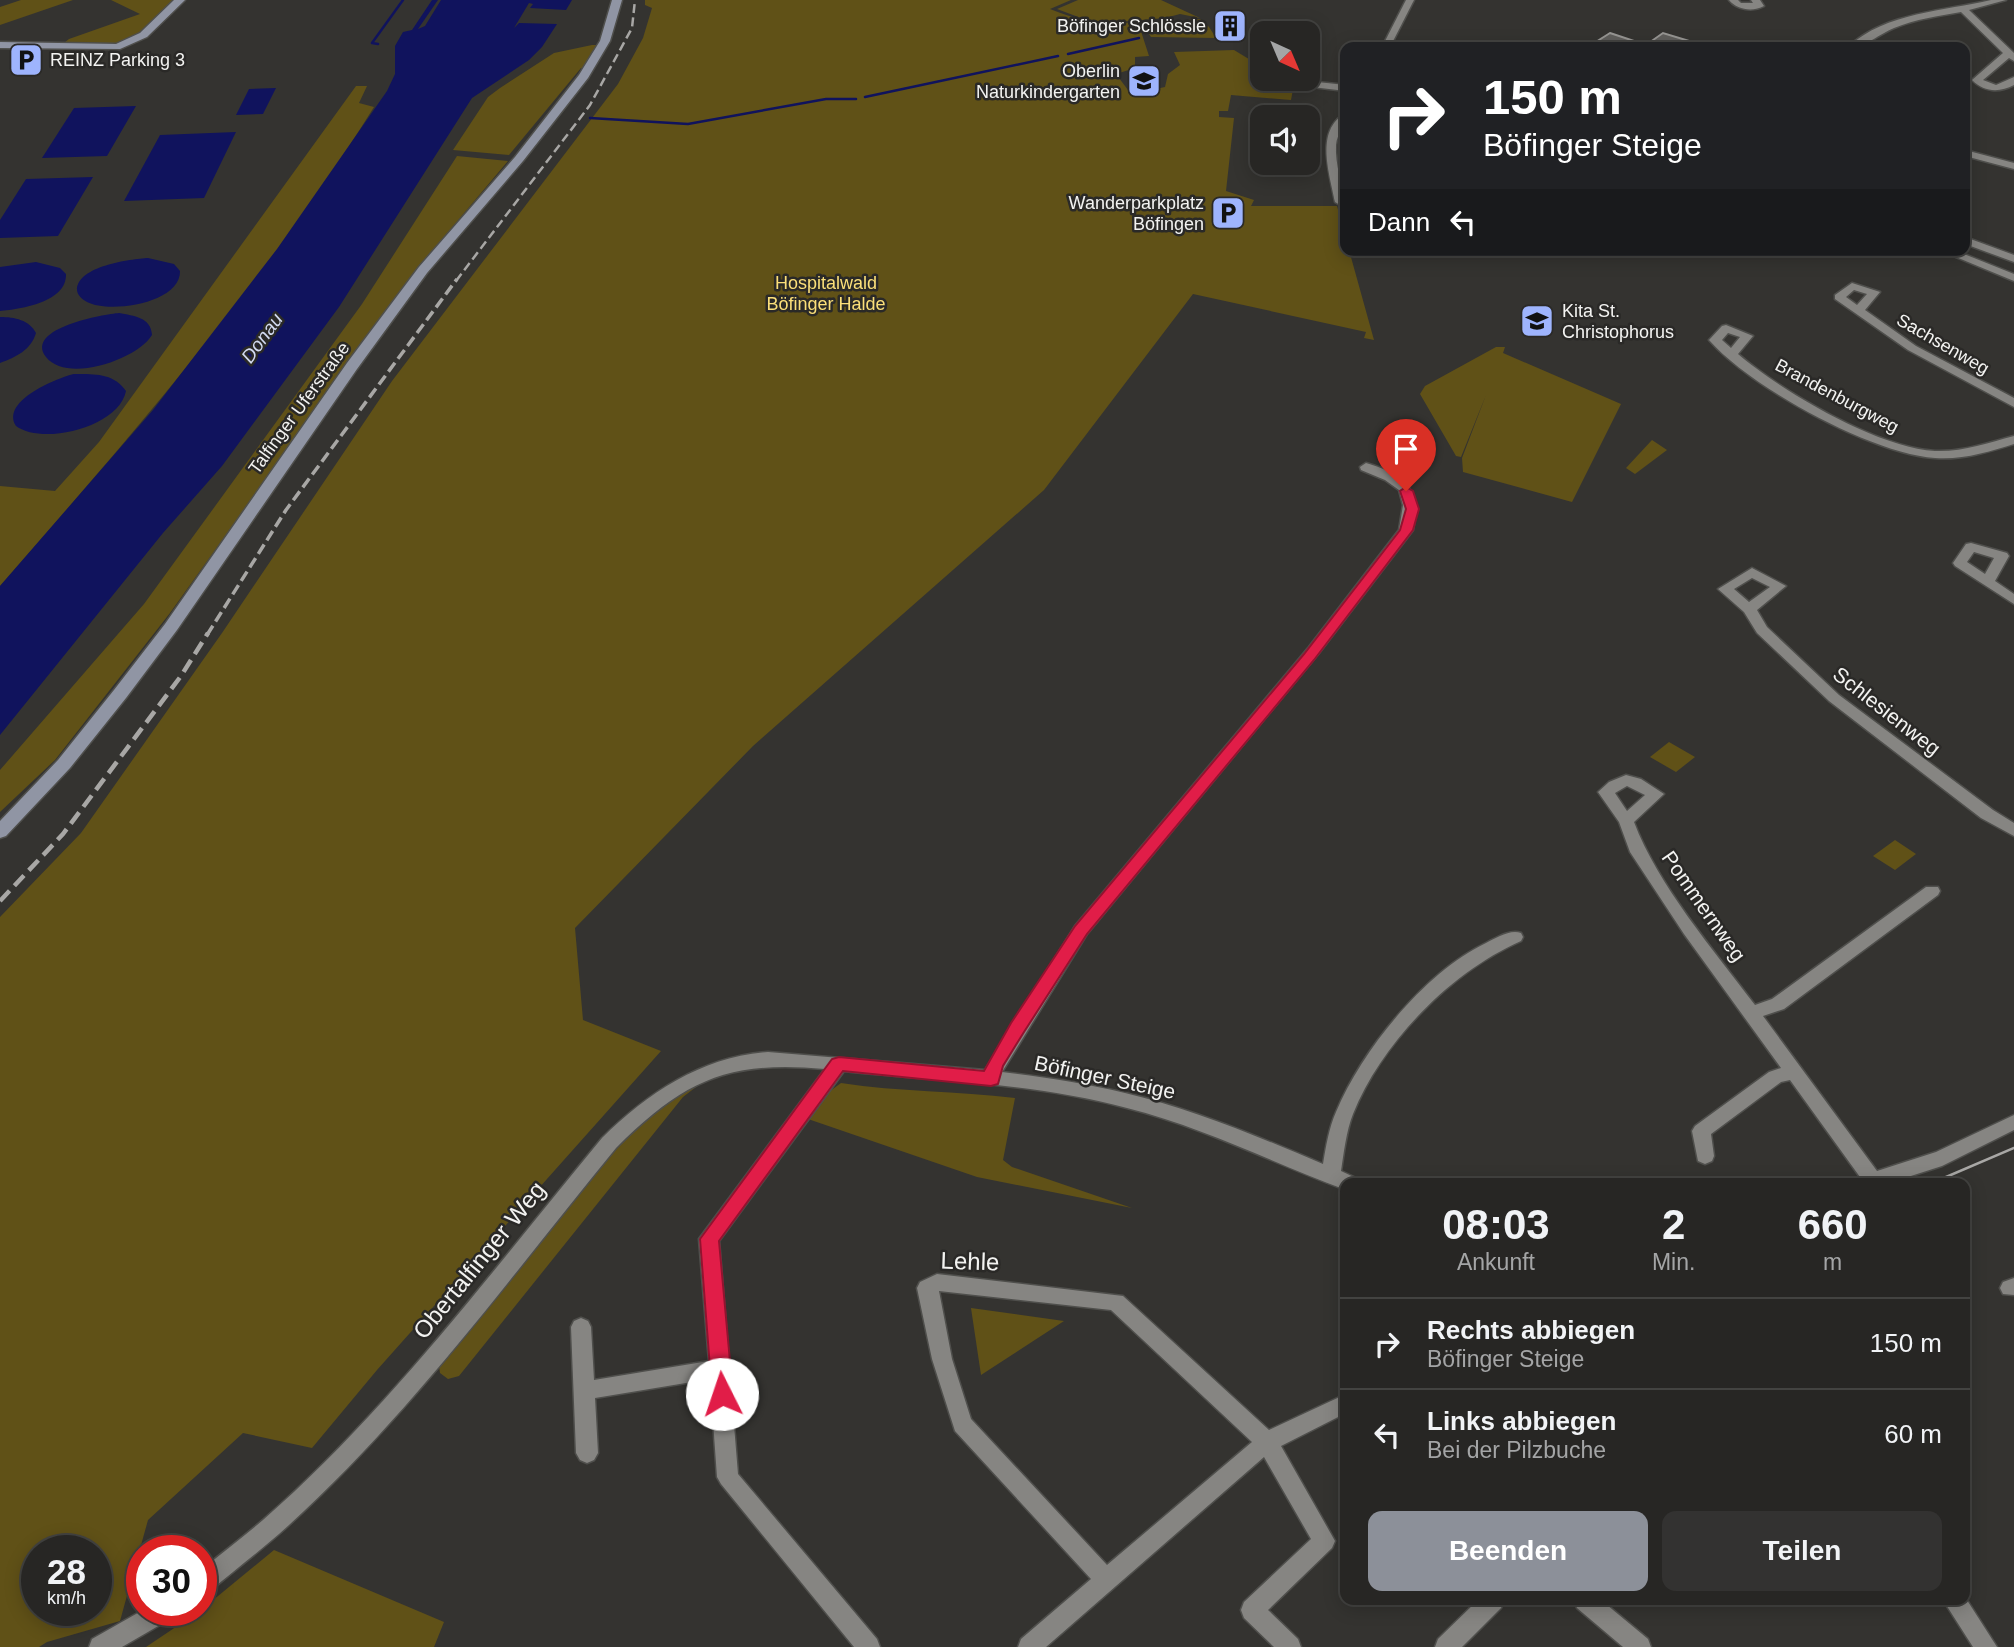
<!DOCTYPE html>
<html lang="de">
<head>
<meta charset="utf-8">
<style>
  body { margin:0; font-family:Arial,sans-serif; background:#333231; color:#f1f3f6; height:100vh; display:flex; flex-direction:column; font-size:26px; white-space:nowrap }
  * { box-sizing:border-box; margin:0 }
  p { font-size:23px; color:#a4a5a6 }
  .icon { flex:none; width:38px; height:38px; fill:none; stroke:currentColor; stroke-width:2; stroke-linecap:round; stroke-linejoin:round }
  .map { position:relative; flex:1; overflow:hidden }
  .panel { position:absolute; left:1340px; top:1178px; width:630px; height:427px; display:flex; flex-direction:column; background:#272624; border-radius:14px; box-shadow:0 4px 18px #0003,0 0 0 2px #434341 }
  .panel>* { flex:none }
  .hud { position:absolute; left:1340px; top:42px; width:630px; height:214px; border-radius:14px; box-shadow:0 4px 18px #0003,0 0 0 2px #434341; background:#202124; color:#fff; overflow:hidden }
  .needle { width:46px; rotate:136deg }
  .tools { position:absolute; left:1250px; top:21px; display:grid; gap:14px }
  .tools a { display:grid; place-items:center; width:70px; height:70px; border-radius:14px; background:#272624; box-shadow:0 4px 18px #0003,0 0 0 2px #434341; font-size:35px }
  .speed { position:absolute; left:21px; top:1535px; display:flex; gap:14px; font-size:35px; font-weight:700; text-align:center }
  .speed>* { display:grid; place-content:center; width:91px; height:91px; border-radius:50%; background:#272624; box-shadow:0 4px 18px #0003,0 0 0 2px #434341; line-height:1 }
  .speed small { font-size:18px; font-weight:400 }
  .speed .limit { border:10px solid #d22; background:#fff; color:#111 }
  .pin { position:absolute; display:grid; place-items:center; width:60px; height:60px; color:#fff; margin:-72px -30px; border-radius:50% 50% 50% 0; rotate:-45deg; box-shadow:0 0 7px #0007 }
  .pin .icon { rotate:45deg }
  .me { position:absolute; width:77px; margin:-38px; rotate:356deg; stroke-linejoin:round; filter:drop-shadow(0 0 5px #0008) }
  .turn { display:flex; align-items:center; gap:24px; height:147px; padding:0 28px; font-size:32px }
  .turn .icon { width:91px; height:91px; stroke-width:2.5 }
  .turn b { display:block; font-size:49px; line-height:60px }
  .then { display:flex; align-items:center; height:66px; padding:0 28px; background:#0003; gap:14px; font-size:26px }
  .eta { display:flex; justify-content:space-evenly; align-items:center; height:119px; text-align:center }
  .eta b { font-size:42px; font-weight:700; line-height:49px }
  .cta { display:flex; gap:14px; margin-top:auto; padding:14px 28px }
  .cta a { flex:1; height:80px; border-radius:14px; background:#8c9099; color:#fff; font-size:28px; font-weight:700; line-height:80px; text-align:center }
  .cta a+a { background:#333231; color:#f1f3f6 }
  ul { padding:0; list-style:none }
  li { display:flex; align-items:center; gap:21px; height:91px; padding:0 28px; border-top:2px solid #434341 }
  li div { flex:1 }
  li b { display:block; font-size:26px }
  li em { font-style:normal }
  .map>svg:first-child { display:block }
  .green { fill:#605117; fill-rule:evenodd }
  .water { fill:#10135d }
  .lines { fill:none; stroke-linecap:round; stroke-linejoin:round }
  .stream { stroke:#10135d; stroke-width:2.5 }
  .building { fill:#5f5e5b; stroke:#969592; stroke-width:2 }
  .street-casing { stroke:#4f4f4c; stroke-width:3 }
  .secondary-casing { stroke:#4f4f4c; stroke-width:3 }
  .street { fill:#868582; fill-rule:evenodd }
  .secondary { fill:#9095a4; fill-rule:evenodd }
  .tram { stroke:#a8a7a5; stroke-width:2.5 }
  .rail-far2 { stroke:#a8a7a5; stroke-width:2.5; stroke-dasharray:9 4.5; stroke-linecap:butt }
  .rail-far1 { stroke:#a8a7a5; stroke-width:3.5; stroke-dasharray:11 5; stroke-linecap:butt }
  .rail { stroke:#a8a7a5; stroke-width:4.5; stroke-dasharray:14 7; stroke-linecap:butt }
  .route { fill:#e11d48; stroke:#92132f; stroke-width:2 }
  .labels { text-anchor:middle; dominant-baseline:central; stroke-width:5; stroke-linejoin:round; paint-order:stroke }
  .far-poi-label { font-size:18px; fill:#f3f3f1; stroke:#2a2927; text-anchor:end }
  .far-park-label { font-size:18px; fill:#fbdf79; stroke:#2a2927 }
  .far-street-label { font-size:18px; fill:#f3f3f1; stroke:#2a2927 }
  .far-water-label { font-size:19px; font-style:italic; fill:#d2daf0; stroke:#2a2927 }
  .street-label { font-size:21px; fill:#f3f3f1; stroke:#2a2927 }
  .near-street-label { font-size:24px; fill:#f3f3f1; stroke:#2a2927 }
</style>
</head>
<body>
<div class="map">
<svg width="2014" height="1647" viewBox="0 0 2014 1647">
  <rect width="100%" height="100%" fill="#343330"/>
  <!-- green -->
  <g class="green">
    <path d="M 21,0 L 73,0 L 0,25 L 0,7 Z"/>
    <path d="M 111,0 L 173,0 L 135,38 L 119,43 L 64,43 L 69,39 L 140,14 Z"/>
    <path d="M 645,0 L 1071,0 L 1050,9 C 1083,22 1103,25 1138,22 L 1149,56 L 1135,57 L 1135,68 L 1116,74 L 1131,94 L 1165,87 L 1168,74 L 1180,65 L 1174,52 L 1234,50 L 1262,67 L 1262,79 L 1284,79 L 1294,84 L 1291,100 L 1231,95 L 1228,111 L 1219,111 L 1219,117 L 1234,118 L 1226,191 L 1254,200 L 1251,206 L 1337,206 L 1346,237 L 1346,250 L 1349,250 L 1374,340 L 1364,338 L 1366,332 L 1193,294 L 1044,490 L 753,746 L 575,928 L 583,1020 L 661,1051 L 377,1370 L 312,1448 L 243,1433 L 148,1520 L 120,1621 L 47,1642 L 39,1647 L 0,1647 L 0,917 L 81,833 L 222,633 L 392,381 L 618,84 L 643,38 L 652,8 L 645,5 ZM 37,1550 L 96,1550 L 96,1610 L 37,1610 Z"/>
    <path d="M 1078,0 L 1161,0 L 1200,18 L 1180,14 L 1165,18 L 1107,23 L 1081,18 L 1057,9 Z"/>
    <path d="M 1200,19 L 1209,27 L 1216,38 L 1151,37 L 1149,34 L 1157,33 L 1154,25 L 1188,24 L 1187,20 Z"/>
    <path d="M 592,45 L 598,45 L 587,68 L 581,68 L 509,155 L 453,150 L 488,97 L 500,88 L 554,53 Z"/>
    <path d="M 356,86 L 367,86 L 359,103 L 374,107 C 267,280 133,434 0,586 L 0,486 L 55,491 L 99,442 Z"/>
    <path d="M 457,156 L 508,161 L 412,275 L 170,613 L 55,760 L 0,812 L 0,770 L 144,604 L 362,304 Z"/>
    <path d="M 1496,347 L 1505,347 L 1503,353 L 1621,404 L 1572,502 L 1463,472 L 1462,458 L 1486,395 L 1461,457 L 1456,456 L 1420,394 L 1425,386 Z"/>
    <path d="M 1652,440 L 1667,450 L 1635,474 L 1626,468 Z"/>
    <path d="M 1669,742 L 1695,757 L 1676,772 L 1650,757 Z"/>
    <path d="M 1895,840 L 1916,854 L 1895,870 L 1873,856 Z"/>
    <path d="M 841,1083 C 899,1092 957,1091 1015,1098 L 1003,1160 L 1012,1167 L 1132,1208 L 977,1177 L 808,1119 L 826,1094 Z"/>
    <path d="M 700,1084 L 683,1097 L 459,1376 L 448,1379 L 440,1373 L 439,1366 L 618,1146 C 642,1120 667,1097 700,1084 Z"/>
    <path d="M 971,1308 L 1064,1321 L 981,1375 Z"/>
    <path d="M 274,1550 L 444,1622 L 434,1647 L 146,1647 L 201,1610 Z"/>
  </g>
  <!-- water -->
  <g class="water">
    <path d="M 432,0 L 438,0 L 418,29 L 425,26 L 441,0 L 572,0 L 566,10 L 530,8 L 533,4 L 529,3 L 514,28 L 519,23 L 557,24 L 542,47 L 529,60 L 472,98 L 339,307 L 222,466 L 163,533 L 0,735 L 0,586 L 153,410 L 277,249 L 387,91 L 395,74 L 395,46 L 403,32 L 412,30 Z"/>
    <path d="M 276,88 L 263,114 L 236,115 L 249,89 Z"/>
    <path d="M 136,106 L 107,156 L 42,158 L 74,108 Z"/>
    <path d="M 236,132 L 204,198 L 124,201 L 160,135 Z"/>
    <path d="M 93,177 L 58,236 L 0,238 L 0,220 L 26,179 Z"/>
    <path d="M 148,258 L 174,264 L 180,271 C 181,303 110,314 87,302 C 83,300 77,295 77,290 C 77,266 131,259 148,258 Z"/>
    <path d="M 36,262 L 60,268 L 66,274 C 67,302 21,309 0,311 L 0,267 Z"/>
    <path d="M 119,313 C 134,316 151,317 152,335 C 138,359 67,384 46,357 C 24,328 105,314 119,313 Z"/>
    <path d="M 0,317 C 15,317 29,320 36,333 C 31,350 16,357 0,363 Z"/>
    <path d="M 74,374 C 94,374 114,373 126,391 C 119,427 43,446 16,426 C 0,400 60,377 74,374 Z"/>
  </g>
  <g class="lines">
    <!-- stream -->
    <g class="stream">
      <path d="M 378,44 L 372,43 L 403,0"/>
      <path d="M 1068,54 L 1139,38"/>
      <path d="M 865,97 L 1058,56"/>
      <path d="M 590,118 L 688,124 L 826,99 L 856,99"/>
    </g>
  </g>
  <!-- building -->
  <path class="building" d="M 1610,33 L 1646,45 L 1663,33 L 1699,44 L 1698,47 L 1588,47 Z"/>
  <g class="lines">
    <defs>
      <g id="street">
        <path d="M 1406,0 L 1414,0 L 1390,47 L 1382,47 Z"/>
        <path d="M 1729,0 L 1738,0 L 1741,3 L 1753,3 L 1751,0 L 1760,0 L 1764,6 C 1753,12 1737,10 1729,0 Z"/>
        <path d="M 1991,0 L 2006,0 L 1969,10 L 2014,53 L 2014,61 L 2009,58 L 1983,80 L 1996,85 L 2014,77 L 2014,85 C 1999,93 1984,92 1972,80 L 2003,53 L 1961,12 C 1938,16 1916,19 1894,28 C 1879,34 1865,48 1848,47 C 1886,12 1945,11 1991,0 Z"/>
        <path d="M 1298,80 L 1346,85 L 1346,91 L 1295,85 L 1293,83 Z"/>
        <path d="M 1346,113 C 1346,125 1337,133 1336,145 C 1335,164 1342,184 1345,202 L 1340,205 L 1335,202 C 1330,174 1314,130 1346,113 Z"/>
        <path d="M 1965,150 L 2014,163 L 2014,169 L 1965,156 Z"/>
        <path d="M 1965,237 L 2014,255 L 2014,262 L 1965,244 Z"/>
        <path d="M 1939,250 L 1954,250 L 2014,274 L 2014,281 Z"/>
        <path d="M 1852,283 L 1880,292 L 1865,310 L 1916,346 L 2014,398 L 2014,407 L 1908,350 L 1835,299 L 1835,295 ZM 1854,290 L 1867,294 L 1857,305 L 1846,297 Z"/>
        <path d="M 1726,325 L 1753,336 L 1738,354 C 1783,392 1876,447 1935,451 C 1963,452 1987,443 2014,436 L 2014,444 C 1988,452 1963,460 1935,458 C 1872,454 1750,387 1709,340 L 1722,326 ZM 1728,333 L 1740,337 L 1731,348 L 1722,340 Z"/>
        <path d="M 1366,463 C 1404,474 1422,489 1413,530 L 1319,653 L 1087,934 L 1002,1072 C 1043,1077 1084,1083 1125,1093 C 1193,1109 1259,1137 1323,1164 C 1326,1146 1329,1128 1336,1112 C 1362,1050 1425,972 1486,943 C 1496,938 1510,929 1521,933 L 1523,937 L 1521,941 C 1451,972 1382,1042 1353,1114 C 1346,1132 1344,1152 1341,1171 L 1356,1178 L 1358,1183 L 1346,1183 L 1346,1190 C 1273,1163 1203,1127 1127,1108 C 1035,1083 939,1081 844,1071 L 719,1241 L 738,1474 L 877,1639 L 880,1647 L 854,1647 L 721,1484 L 717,1477 L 710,1379 L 595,1398 L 598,1453 L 594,1460 L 587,1463 L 580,1460 L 576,1453 L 571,1327 L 574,1321 L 581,1318 L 588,1321 L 591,1327 L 594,1380 L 709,1361 L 699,1239 L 825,1069 C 728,1060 684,1080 616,1148 C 508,1280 406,1421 279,1534 C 256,1554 232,1572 209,1592 L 201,1595 L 201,1570 C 222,1553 243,1537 263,1520 C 389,1410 496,1266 602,1138 C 649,1092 702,1057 768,1052 L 985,1070 L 1075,926 L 1309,647 L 1399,530 L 1403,505 L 1399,490 L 1385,480 L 1361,470 L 1360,467 Z"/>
        <path d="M 1971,543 L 2007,553 L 2009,556 L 1995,581 L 2014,594 L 2014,604 L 1955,566 L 1953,563 L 1966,544 ZM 1974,552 L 1994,558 L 1985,574 L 1967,562 Z"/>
        <path d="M 1752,568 L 1786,586 L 1757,610 L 1767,627 L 1839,695 L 1993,810 L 2014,823 L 2014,836 L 1981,818 L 1829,701 L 1757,633 L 1744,612 L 1718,589 ZM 1752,578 L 1770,587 L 1749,602 L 1734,589 Z"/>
        <path d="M 1626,775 L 1641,779 L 1664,794 L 1634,822 C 1657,884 1715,952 1755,1005 L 1772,999 L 1926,887 L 1938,887 L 1940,891 L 1938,895 L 1784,1009 L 1763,1016 L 1877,1171 L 1936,1152 L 2014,1115 L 2014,1130 L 1942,1166 L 1889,1183 L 1856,1183 L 1860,1177 L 1790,1080 L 1781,1082 L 1711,1134 L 1714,1156 L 1712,1161 L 1705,1164 L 1698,1161 L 1692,1131 L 1695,1126 L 1769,1072 L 1781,1068 L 1684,934 L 1630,852 L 1619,822 L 1598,792 L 1609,782 ZM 1627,786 L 1645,795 L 1627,811 L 1615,793 Z"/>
        <path d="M 937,1274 L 1123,1296 L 1269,1430 L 1346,1394 L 1346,1413 L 1281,1446 L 1335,1541 L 1332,1548 L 1268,1610 L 1298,1639 L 1301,1647 L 1274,1647 L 1244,1618 L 1241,1610 L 1244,1602 L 1311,1539 L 1264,1457 L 1046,1647 L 1018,1647 L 1021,1639 L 1091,1579 L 955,1431 L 932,1359 L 917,1288 L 920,1282 ZM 939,1291 L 1111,1310 L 1252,1442 L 1107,1565 L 971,1419 L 952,1359 Z"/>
        <path d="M 2014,1278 L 2014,1295 L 2003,1294 L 2000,1288 L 2003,1282 Z"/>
        <path d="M 1965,1597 L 1997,1647 L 1973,1647 L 1943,1600 L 1965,1600 Z"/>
        <path d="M 1478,1600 L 1504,1600 L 1501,1608 L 1462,1647 L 1435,1647 L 1438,1639 Z"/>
        <path d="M 1574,1600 L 1601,1600 L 1648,1639 L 1651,1647 L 1623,1647 L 1577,1608 Z"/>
        <path d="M 143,1610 L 175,1610 L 172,1618 L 122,1647 L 89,1647 L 92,1639 Z"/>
      </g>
      <g id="secondary">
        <path d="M 174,0 L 185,0 L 147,37 L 120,49 L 0,48 L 0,42 L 116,44 L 140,33 Z"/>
        <path d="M 612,0 L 622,0 L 610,41 L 588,78 L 523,161 L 427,273 L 357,369 L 177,630 L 126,698 L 70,768 L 6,836 L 0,838 L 0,821 L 58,760 L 114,690 L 165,624 L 347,363 L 419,267 L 515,157 L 579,75 L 600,41 Z"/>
      </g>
    </defs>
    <!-- street casing -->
    <use href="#street" class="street-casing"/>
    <!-- secondary casing -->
    <use href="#secondary" class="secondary-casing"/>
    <!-- street -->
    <use href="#street" class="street"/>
    <!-- secondary -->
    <use href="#secondary" class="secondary"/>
    <!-- tram -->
    <path class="tram" d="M 1932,1183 L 2014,1148"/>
    <!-- rail-far2 -->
    <path class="rail-far2" d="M 456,281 L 590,105 L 632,28 L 635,0"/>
    <!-- rail-far1 -->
    <path class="rail-far1" d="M 207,635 L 286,510 L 457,279"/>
    <!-- rail -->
    <path class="rail" d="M 0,901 L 63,834 L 181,676 L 208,633"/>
  </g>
  <!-- route -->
  <path class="route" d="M 1406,487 L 1413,491 L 1419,509 L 1413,530 L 1314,660 L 1087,934 L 1024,1032 L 1003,1066 L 998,1084 L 991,1086 L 843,1071 L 719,1241 L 733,1394 L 730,1400 L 722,1403 L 715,1400 L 712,1394 L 700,1239 L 832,1059 L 839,1057 L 984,1071 L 1011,1023 L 1075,926 L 1304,654 L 1400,530 L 1406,509 L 1400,491 Z"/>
  <!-- icons -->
  <defs>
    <symbol id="building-square" viewBox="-11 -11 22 22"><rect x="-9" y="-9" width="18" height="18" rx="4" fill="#9eb4fd" stroke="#2a2927"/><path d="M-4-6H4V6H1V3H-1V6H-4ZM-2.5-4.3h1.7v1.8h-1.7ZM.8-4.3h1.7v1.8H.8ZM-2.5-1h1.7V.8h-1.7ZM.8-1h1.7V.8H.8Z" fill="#111"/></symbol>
    <symbol id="parking-square" viewBox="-11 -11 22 22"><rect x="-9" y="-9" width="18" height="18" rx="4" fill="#9eb4fd" stroke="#2a2927"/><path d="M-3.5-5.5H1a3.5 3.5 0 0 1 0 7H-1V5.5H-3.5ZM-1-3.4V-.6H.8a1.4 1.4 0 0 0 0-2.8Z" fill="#111"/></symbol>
    <symbol id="school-square" viewBox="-11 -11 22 22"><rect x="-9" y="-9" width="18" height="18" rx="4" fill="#9eb4fd" stroke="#2a2927"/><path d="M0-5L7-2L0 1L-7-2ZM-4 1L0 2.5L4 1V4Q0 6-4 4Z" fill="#111"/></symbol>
  </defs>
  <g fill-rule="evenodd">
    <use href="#building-square" x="1211" y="7" width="38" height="38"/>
    <use href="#parking-square" x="7" y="41" width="38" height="38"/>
    <use href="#school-square" x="1125" y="62" width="38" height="38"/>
    <use href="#parking-square" x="1209" y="194" width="38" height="38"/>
    <use href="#school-square" x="1518" y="302" width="38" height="38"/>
  </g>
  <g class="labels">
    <!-- far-poi labels -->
    <g class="far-poi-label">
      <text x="1206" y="26">Böfinger Schlössle</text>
      <text x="50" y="60" text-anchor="start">REINZ Parking 3</text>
      <text x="1120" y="71">Oberlin<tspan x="1120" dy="21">Naturkindergarten</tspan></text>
      <text x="1204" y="203">Wanderparkplatz<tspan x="1204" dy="21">Böfingen</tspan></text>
      <text x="1562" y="311" text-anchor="start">Kita St.<tspan x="1562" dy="21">Christophorus</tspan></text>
    </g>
    <!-- far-park labels -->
    <g class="far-park-label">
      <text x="826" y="283">Hospitalwald<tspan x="826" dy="21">Böfinger Halde</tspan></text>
    </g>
    <!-- far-street labels -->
    <g class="far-street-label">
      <text transform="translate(1943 344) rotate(30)">Sachsenweg</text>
      <text transform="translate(1837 396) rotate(28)">Brandenburgweg</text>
      <text transform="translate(299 408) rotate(-54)">Talfinger Uferstraße</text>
    </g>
    <!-- far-water labels -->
    <g class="far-water-label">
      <text transform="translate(262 338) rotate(-54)">Donau</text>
    </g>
    <!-- street labels -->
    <g class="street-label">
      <text transform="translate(1887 711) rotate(38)">Schlesienweg</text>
      <text transform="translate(1704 906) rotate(55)">Pommernweg</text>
      <text transform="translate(1105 1077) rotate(12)">Böfinger Steige</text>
    </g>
    <!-- near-street labels -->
    <g class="near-street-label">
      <text transform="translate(479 1260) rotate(-51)">Obertalfinger Weg</text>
      <text transform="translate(970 1261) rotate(2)">Lehle</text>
    </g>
  </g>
</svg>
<div class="tools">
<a><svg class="needle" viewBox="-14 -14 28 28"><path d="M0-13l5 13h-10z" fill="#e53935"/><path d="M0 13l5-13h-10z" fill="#a4a5a6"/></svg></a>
<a><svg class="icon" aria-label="sound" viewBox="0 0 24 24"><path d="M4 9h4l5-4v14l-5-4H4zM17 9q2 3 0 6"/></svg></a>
</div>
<div class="speed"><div>28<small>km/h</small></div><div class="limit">30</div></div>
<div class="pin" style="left:1406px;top:491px;background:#d93025"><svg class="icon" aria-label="arrive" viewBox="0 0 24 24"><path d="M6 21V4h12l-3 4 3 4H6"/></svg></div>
<svg class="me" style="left:722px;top:1394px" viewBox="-20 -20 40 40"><circle r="19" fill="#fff"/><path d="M0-13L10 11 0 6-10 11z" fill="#e11d48"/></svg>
<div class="hud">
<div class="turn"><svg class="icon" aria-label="right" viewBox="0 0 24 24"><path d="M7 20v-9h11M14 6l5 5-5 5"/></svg><div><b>150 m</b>Böfinger Steige</div></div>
<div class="then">Dann<svg class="icon" aria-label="left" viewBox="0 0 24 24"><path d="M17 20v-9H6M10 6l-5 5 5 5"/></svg></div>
</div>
<section class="panel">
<div class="eta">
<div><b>08:03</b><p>Ankunft</p></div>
<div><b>2</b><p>Min.</p></div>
<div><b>660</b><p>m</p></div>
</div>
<ul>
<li><svg class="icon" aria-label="right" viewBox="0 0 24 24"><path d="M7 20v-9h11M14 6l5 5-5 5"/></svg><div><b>Rechts abbiegen</b><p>Böfinger Steige</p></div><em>150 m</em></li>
<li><svg class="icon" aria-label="left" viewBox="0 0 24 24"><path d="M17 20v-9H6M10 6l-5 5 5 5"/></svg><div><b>Links abbiegen</b><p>Bei der Pilzbuche</p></div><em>60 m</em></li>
</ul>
<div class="cta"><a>Beenden</a><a>Teilen</a></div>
</section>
</div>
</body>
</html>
